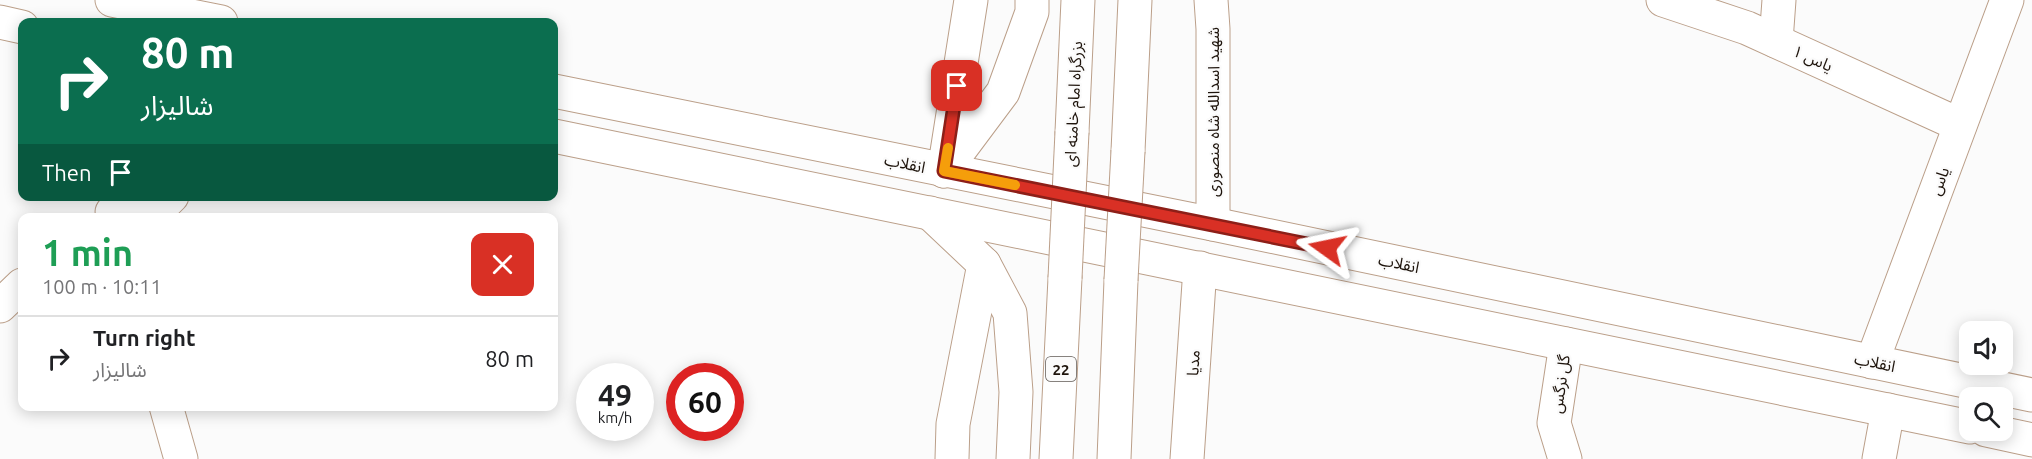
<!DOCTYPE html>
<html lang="en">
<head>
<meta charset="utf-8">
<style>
  body { margin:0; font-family:Ubuntu,"Noto Sans Arabic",sans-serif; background:#f6f6f6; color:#202124; height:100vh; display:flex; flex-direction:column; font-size:22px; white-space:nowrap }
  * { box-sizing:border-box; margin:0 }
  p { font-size:20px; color:#757577 }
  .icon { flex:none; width:33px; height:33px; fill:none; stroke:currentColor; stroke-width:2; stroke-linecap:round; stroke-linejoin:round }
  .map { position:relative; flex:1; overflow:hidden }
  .details { position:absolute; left:18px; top:213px; width:540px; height:198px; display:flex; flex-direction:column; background:#fff; border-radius:12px; box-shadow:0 3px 15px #0003 }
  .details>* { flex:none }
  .guide { position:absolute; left:18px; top:18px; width:540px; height:183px; border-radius:12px; box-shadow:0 3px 15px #0003; background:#0b6e4f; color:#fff; overflow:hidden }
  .buttons { position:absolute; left:1959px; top:321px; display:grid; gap:12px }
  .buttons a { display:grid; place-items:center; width:54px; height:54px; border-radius:12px; background:#fff; box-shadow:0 3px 15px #0003; font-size:30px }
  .speed { position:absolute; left:576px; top:363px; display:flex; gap:12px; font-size:30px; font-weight:700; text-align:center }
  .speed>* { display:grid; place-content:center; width:78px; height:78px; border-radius:50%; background:#fff; box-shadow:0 3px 15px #0003; line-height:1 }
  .speed small { font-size:15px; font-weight:400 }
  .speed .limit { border:9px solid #d22; background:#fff; color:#111 }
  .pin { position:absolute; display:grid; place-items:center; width:51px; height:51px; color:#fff; margin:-26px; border-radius:12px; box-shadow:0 3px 9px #0006 }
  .me { position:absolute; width:66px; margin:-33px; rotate:282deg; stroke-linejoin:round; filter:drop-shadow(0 0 4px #0008) }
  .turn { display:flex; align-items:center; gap:21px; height:126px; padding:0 24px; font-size:27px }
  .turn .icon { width:78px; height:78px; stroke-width:2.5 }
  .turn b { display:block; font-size:42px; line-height:51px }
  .then { display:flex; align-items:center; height:57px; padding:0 24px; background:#0003; gap:12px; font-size:22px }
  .round { display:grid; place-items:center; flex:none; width:63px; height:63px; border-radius:12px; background:#f6f6f6 }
  .summary { display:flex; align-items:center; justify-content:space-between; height:102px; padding:0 24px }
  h1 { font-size:36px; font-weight:700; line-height:45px; color:#1e9e55 }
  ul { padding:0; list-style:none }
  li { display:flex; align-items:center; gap:18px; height:84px; padding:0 24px; border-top:2px solid #e0e0e0 }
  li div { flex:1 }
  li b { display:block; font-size:22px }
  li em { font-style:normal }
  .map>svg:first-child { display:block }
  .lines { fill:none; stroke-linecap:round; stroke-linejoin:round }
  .minor-casing { stroke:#bb9f89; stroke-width:35 }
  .primary-casing { stroke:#bb9f89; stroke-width:35 }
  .trunk-casing { stroke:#bb9f89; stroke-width:35 }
  .minor { stroke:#fff; stroke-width:33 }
  .primary { stroke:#fff; stroke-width:33 }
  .trunk { stroke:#fff; stroke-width:33 }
  .trunk-bridge-casing { stroke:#bb9f89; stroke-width:35; stroke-linecap:butt }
  .trunk-bridge { stroke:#fff; stroke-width:33 }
  .route-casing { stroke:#8d1f18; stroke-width:15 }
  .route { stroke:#d93025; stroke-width:10 }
  .slow { stroke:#f59e0b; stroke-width:10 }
  .labels { text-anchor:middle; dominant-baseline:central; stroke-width:4.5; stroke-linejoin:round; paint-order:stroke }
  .shield { fill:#fbfbfb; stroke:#605954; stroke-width:1.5 }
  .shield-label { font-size:15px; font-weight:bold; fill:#1e140c }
  .street-label { font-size:16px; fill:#1e140c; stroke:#fbfbfb }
</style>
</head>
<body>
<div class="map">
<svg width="2032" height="459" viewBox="0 0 2032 459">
  <rect width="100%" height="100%" fill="#fbfbfb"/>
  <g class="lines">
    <defs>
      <g id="minor">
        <path d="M 1211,0 L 1213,29 L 1213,224"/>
        <path d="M 1663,0 L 1747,28 L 1960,125"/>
        <path d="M 1776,41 L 1779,0"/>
        <path d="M 944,171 L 971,0"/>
        <path d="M 113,218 L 112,212 L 158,210 L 172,196"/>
        <path d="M 0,306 L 22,285"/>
        <path d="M 1872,362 L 2007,0"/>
        <path d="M 166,406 L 181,459"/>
        <path d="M 952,459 L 953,424 L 984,264"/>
        <path d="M 1187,459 L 1200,268"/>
        <path d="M 1565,459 L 1554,423 L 1566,344"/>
        <path d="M 1879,459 L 1888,410"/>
      </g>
      <g id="primary">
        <path d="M 112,0 L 221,22"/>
        <path d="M 0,22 L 22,27"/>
        <path d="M 554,91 L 1213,224 L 2032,395"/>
        <path d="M 554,136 L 1970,427"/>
        <path d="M 1986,430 L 2032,440"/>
      </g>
      <g id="trunk">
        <path d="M 1072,132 L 1078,0"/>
        <path d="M 1128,151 L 1135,0"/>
        <path d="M 944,171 L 1003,92 L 1032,12 L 1032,0"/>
        <path d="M 930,213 L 984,264 L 1010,313 L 1016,392 L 1013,459"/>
        <path d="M 1056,459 L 1065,278"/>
        <path d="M 1114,459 L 1121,280"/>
      </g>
    </defs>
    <!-- minor casing -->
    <use href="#minor" class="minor-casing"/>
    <!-- primary casing -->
    <use href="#primary" class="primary-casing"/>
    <!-- trunk casing -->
    <use href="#trunk" class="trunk-casing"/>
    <!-- minor -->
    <use href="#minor" class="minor"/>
    <!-- primary -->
    <use href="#primary" class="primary"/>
    <!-- trunk -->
    <use href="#trunk" class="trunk"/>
    <defs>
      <g id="trunk-bridge">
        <path d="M 1065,278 L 1072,132"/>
        <path d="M 1121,280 L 1128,151"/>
      </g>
    </defs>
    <!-- trunk-bridge casing -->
    <use href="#trunk-bridge" class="trunk-bridge-casing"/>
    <!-- trunk-bridge -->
    <use href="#trunk-bridge" class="trunk-bridge"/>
  </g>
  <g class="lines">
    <defs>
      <path id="route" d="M 957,86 L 944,171 L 1327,248"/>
    </defs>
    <!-- route casing -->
    <use href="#route" class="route-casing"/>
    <!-- route -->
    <use href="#route" class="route"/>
    <!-- slow -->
    <path class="slow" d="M 948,148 L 944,171 L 1015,185"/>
  </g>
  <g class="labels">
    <!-- shield labels -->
    <rect class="shield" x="1046" y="357" width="30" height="24" rx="4.5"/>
    <g class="shield-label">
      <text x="1061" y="369">22</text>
    </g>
    <!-- street labels -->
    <g class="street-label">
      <text transform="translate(1813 58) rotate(24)">یاس ۱</text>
      <text transform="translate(1073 104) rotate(-87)">بزرگراه امام خامنه ای</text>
      <text transform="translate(1213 112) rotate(-90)">شهید اسدالله شاه منصوری</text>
      <text transform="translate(905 163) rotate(12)">انقلاب</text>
      <text transform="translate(1939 181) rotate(-70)">یاس</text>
      <text transform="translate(1399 263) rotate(12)">انقلاب</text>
      <text transform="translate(1875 362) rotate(12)">انقلاب</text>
      <text transform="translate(1193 363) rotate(-86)">مدیا</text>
      <text transform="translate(1560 384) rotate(-82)">گل نرگس</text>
    </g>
  </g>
</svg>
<div class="buttons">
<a><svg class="icon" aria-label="sound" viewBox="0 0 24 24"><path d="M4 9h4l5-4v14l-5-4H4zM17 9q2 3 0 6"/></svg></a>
<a><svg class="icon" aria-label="search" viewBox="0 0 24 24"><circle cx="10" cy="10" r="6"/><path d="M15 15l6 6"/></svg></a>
</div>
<div class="speed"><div>49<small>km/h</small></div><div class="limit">60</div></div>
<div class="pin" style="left:957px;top:86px;background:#d93025"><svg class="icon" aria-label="arrive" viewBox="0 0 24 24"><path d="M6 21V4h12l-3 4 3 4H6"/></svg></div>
<svg class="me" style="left:1327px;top:248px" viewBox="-20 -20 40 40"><path d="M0-17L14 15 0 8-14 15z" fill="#d93025" stroke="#fff" stroke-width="4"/></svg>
<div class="guide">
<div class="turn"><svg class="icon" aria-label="right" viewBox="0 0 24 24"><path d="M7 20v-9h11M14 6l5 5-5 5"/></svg><div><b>80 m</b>شالیزار</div></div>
<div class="then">Then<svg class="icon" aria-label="arrive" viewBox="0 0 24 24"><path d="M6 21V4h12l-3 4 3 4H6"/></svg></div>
</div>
<section class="details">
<div class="summary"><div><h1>1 min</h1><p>100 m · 10:11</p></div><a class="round" style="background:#d93025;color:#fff"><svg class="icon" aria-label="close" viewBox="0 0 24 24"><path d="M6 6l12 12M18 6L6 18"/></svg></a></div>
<ul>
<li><svg class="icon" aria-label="right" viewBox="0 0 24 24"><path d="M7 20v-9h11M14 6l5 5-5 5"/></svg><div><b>Turn right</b><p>شالیزار</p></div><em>80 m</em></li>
</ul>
</section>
</div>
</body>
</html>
